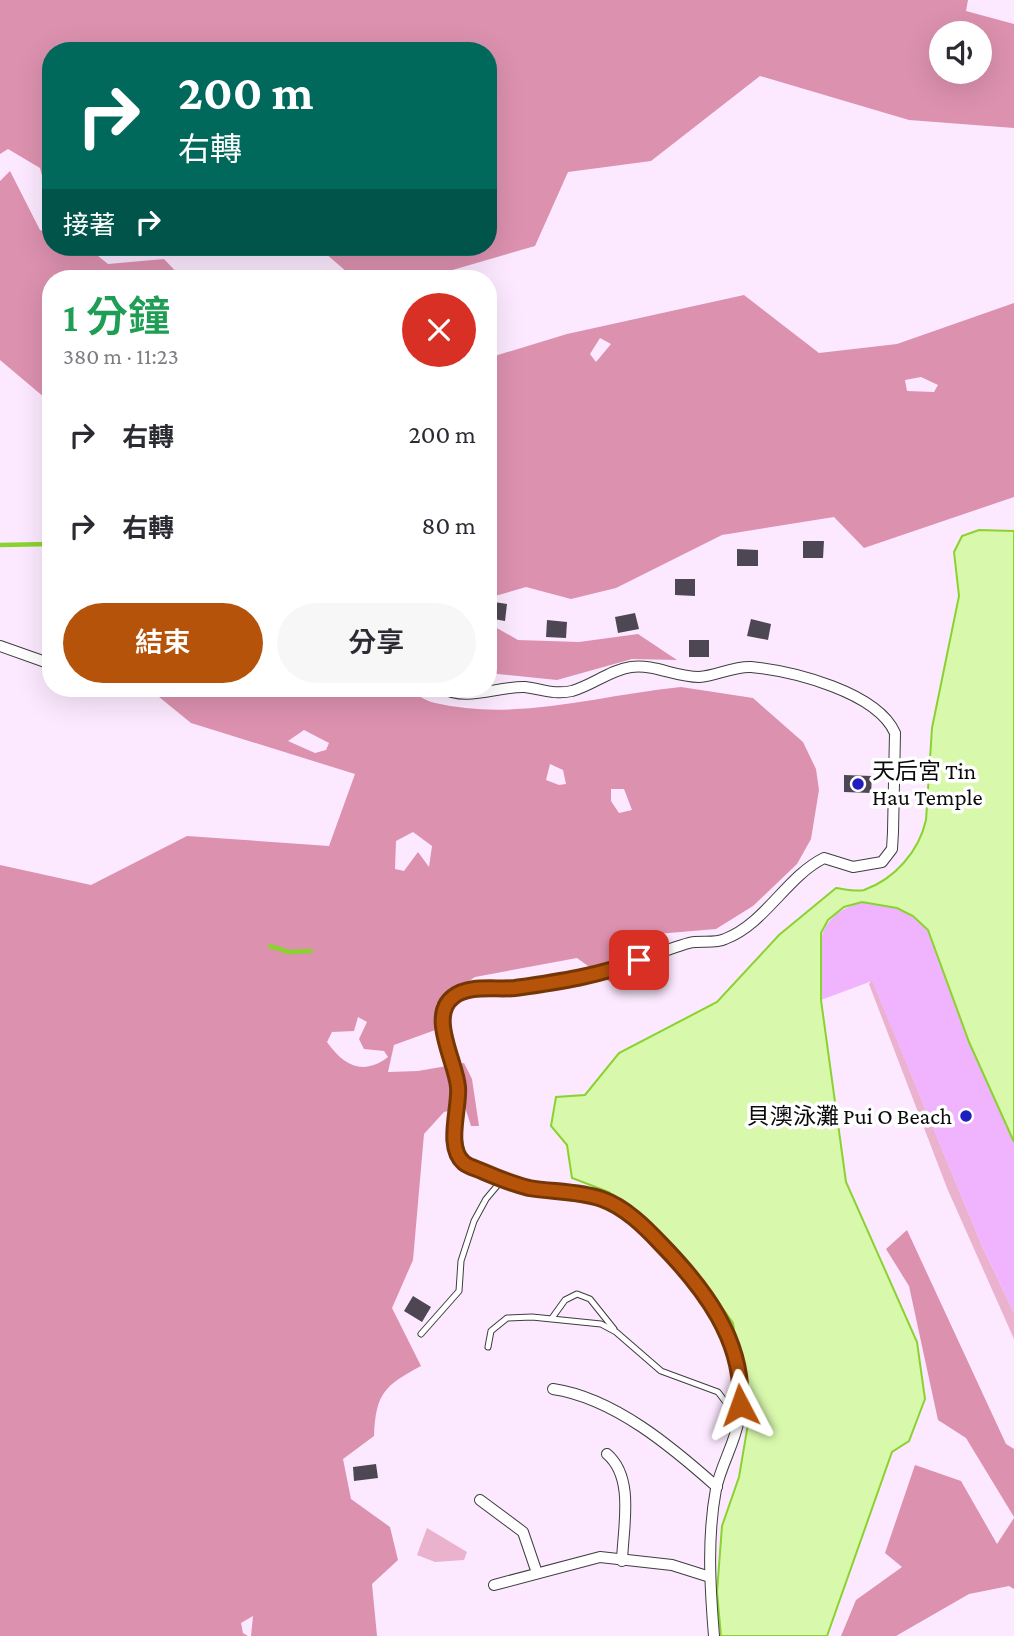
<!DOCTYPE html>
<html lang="zh-TW">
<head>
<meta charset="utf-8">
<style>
  body { margin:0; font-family:"Crimson Pro","Noto Sans TC",serif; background:#f7f7f7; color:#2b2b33; height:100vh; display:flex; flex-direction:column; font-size:26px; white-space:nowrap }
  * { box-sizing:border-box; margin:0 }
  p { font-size:23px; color:#7c7c81 }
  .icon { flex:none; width:38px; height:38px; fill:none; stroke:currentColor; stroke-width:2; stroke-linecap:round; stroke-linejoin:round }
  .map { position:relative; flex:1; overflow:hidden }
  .drawer { position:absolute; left:42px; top:270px; width:455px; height:427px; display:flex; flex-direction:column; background:#fff; border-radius:28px; box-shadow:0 7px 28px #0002 }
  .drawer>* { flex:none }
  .guide { position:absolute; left:42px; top:42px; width:455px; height:214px; border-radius:28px; box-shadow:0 7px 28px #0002; background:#00695c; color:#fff; overflow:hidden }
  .buttons { position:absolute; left:929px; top:21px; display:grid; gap:14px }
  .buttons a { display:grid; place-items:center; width:63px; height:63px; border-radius:50%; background:#fff; box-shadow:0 7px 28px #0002; font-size:35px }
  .pin { position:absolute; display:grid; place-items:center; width:60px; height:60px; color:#fff; margin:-30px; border-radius:14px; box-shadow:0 4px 10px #0006 }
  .me { position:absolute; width:77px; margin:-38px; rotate:356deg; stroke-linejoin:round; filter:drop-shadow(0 0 5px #0008) }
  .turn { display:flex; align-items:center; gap:24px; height:147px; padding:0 21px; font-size:32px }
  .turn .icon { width:91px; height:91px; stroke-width:2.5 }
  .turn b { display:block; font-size:49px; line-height:60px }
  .then { display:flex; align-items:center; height:66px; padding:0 21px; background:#0003; gap:14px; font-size:26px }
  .round { display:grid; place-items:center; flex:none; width:74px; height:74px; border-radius:37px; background:#f7f7f7 }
  .headline { display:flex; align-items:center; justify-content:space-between; height:119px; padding:0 21px }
  h1 { font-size:42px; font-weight:600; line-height:52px; color:#1e9e55 }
  .action { display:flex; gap:14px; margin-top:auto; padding:14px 21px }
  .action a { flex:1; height:80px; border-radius:42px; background:#b45309; color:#fff; font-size:28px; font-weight:600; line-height:80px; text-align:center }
  .action a+a { background:#f7f7f7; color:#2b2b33 }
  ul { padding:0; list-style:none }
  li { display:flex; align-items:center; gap:21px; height:91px; padding:0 21px }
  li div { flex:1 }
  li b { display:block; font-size:26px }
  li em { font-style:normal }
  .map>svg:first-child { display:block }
  .green { fill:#eab2cd }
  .forest { fill:#dc91af; fill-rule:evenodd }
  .sand { fill:#f0b3fd }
  .water { fill:#d8f8ac; stroke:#8ad230; stroke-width:2 }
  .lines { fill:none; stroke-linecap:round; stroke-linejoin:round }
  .stream { stroke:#8ad230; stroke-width:4.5 }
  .building { fill:#4d4754 }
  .lane-casing { stroke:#3e3e3e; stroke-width:7 }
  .street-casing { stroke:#3e3e3e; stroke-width:12 }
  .lane { stroke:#fff; stroke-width:5 }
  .street { stroke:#fff; stroke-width:10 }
  .route-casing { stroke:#753606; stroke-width:18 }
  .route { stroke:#b45309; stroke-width:12 }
  .poi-dot { fill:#1f1fc0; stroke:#fff; stroke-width:2.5 }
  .labels { text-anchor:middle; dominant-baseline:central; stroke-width:7; stroke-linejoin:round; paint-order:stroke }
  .poi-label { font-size:23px; fill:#0b0b0b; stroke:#fff; text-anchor:start }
</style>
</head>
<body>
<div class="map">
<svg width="1014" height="1636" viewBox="0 0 1014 1636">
  <rect width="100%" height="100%" fill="#fce9ff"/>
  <!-- green -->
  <g class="green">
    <path d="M 872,980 L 982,1246 L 1014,1313 L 1014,1339 L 947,1188 L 869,984 Z"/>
    <path d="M 427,1528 L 467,1552 L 464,1560 L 435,1562 L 417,1555 Z"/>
  </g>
  <!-- forest -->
  <g class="forest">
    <path d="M 0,0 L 968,0 L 966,11 L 1014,24 L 1014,128 L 909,120 L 760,76 L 651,161 L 568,172 L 535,246 L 425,278 L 354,278 L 318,247 L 488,247 L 488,51 L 51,51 L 51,211 L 40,168 L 8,149 L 0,154 ZM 980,33 L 980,72 L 942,72 L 942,33 Z"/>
    <path d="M 10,171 L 40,230 L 51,233 L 51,247 L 87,247 L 108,264 L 164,259 L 182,278 L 51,278 L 51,403 L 0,360 L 0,181 Z"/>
    <path d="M 744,295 L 819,353 L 897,344 L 1014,303 L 1014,497 L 864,548 L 834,517 L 722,535 L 616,588 L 571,599 L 526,587 L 488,598 L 488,358 L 567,334 ZM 600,338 L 611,344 L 596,362 L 590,354 ZM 921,377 L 938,385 L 934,392 L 907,391 L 905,380 Z"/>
    <path d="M 488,623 L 518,640 L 579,642 L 638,634 L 677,660 L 632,659 L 557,680 L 488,673 Z"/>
    <path d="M 681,687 L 753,698 L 803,742 L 816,769 L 819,790 L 811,839 L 797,864 L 753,906 L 716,929 L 657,934 L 610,982 L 577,958 L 475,977 L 436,1004 L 438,1029 L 394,1045 L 388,1072 L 418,1071 L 464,1063 L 472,1079 L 479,1126 L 471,1126 L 465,1107 L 444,1112 L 424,1134 L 413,1260 L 392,1308 L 421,1366 C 384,1386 376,1393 374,1436 L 343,1459 L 351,1499 L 390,1527 L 398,1560 L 372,1584 L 377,1636 L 251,1636 L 253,1616 L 241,1623 L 243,1633 L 248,1636 L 0,1636 L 0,865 L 91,885 L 187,836 L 329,846 L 355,774 L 191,723 L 148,688 L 406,688 C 415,693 425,701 435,703 C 517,722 599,695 681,687 ZM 304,730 L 329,743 L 326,750 L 315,753 L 288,741 ZM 550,764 L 563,770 L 566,784 L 559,785 L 546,780 ZM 611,789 L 624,789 L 632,810 L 619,813 L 611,801 ZM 413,832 L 432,846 L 429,867 L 418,852 L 404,871 L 395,869 L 396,841 ZM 358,1017 L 367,1022 L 359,1039 L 364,1049 L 384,1051 L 388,1057 C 363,1076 344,1066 327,1042 L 332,1032 L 354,1031 Z"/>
    <path d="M 907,1230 L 1006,1444 L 1014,1449 L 1014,1517 L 966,1438 L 938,1420 L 909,1286 L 886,1249 Z"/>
    <path d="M 915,1465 L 961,1481 L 997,1544 L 1014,1518 L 1014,1589 L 1009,1586 L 969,1594 L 896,1636 L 841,1636 L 856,1600 L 902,1567 L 885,1553 Z"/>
  </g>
  <!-- sand -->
  <path class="sand" d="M 862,902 L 897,908 L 913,916 L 928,930 L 969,1042 L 1014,1142 L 1014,1313 L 982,1246 L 872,981 L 821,1000 C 820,955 808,918 862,902 Z"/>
  <!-- water -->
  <path class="water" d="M 979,530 L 1014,531 L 1014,1142 L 969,1042 L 928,930 L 913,916 L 897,908 L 862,902 L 844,907 L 828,920 L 821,933 L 821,1000 L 846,1182 L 917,1342 L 925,1399 L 909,1441 L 892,1452 L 827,1636 L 721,1636 L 717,1592 L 722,1526 L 739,1477 L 748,1424 L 733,1323 L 695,1271 L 646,1226 L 609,1192 L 572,1178 L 567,1145 L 551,1126 L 556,1097 L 585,1095 L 619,1053 L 717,1002 L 779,935 L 836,888 C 844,889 856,892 864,890 C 895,879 919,851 926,820 L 932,728 L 959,596 L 954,552 L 962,536 Z"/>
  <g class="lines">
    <!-- stream -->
    <g class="stream">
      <path d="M 0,545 L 51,544"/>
      <path d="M 270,946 L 289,952 L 311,951"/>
    </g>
  </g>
  <!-- building -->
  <g class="building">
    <path d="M 803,541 L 824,541 L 823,558 L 803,558 Z"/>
    <path d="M 737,549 L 758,550 L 758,566 L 737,566 Z"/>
    <path d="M 675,579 L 695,579 L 695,596 L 675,595 Z"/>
    <path d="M 488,601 L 507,604 L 505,621 L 488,618 Z"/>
    <path d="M 635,613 L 639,629 L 618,633 L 615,617 Z"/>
    <path d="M 751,619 L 771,624 L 768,640 L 747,636 Z"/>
    <path d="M 547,620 L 567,622 L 566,638 L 546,637 Z"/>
    <rect x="689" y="640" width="20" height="17"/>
    <path d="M 844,775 L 872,776 L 871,793 L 844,792 Z"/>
    <path d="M 413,1296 L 431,1307 L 422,1322 L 404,1311 Z"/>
    <path d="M 376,1464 L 378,1478 L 354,1481 L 353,1467 Z"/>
  </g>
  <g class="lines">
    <defs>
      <g id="lane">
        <path d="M 552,1318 L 565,1300 L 577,1294 L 590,1299 L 614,1329"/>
        <path d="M 421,1334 L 459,1291 L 461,1261 L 474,1221 L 486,1199 L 502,1180"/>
        <path d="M 488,1347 L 491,1331 L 507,1318 L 532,1317 L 601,1324 L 616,1332 L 661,1371 L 718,1392 L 737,1417"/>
      </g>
      <g id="street">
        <path d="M 0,646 L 51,664"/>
        <path d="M 442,688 C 466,702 498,686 525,687 C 542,689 554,695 572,691 C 593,685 610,670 631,667 C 655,664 675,677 699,677 C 716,676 734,666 751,667 C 793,671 877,692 895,733 L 893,832 L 892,849 L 882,862 L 853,867 L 824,858 C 786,877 765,924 725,939 C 714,944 700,940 689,943 C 663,950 639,962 614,970 C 585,979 553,981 523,986 C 503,990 474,984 456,995 C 448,1000 442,1010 442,1020 C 441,1044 460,1071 459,1098 C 458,1117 447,1148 464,1163 C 495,1190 562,1187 599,1198 C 645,1212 710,1292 727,1335 C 737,1362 744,1390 739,1419 C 735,1443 721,1465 716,1489 C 707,1537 710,1587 714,1636"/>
        <path d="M 553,1389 C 614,1398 672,1447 717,1487"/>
        <path d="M 607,1454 C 635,1478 623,1527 622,1561"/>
        <path d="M 480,1500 L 523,1532 L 537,1573"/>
        <path d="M 494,1585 L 600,1557 L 672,1565 L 710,1577"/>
      </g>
    </defs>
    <!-- lane casing -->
    <use href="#lane" class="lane-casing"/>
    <!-- street casing -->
    <use href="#street" class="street-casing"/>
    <!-- lane -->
    <use href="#lane" class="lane"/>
    <!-- street -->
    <use href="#street" class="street"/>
  </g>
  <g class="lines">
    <defs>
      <path id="route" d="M 639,960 C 600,976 557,982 515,988 C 496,990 469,984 453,997 C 428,1016 456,1062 458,1087 C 460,1108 445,1147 464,1163 C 469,1167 478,1169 484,1172 C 498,1178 513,1184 529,1188 C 552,1192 579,1191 602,1199 C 625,1207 645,1227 661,1244 C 703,1287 745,1341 740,1405"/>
    </defs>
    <!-- route casing -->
    <use href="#route" class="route-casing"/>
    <!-- route -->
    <use href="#route" class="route"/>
  </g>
  <!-- markers -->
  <g class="poi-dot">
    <circle cx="858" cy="784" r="7"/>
    <circle cx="966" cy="1116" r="7"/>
  </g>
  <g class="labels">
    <!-- poi labels -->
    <g class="poi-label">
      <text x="872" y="771">天后宮 Tin<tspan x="872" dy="26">Hau Temple</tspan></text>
      <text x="952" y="1116" text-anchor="end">貝澳泳灘 Pui O Beach</text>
    </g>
  </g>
</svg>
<div class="buttons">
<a><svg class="icon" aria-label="sound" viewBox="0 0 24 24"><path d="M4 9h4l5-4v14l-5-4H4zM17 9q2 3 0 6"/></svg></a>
</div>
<div class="pin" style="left:639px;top:960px;background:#d93025"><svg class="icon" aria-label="arrive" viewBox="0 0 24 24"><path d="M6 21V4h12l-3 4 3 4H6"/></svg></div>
<svg class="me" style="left:740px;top:1405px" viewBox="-20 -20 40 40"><path d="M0-17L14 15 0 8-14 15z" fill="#b45309" stroke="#fff" stroke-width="4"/></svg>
<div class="guide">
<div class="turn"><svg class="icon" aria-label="right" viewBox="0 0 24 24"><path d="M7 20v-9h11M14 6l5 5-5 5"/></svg><div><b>200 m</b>右轉</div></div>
<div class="then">接著<svg class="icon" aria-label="right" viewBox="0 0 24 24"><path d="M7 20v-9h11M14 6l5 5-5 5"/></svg></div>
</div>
<section class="drawer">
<div class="headline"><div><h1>1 分鐘</h1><p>380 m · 11:23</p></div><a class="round" style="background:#d93025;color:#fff"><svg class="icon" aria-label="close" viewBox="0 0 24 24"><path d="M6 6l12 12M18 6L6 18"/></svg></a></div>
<ul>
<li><svg class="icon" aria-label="right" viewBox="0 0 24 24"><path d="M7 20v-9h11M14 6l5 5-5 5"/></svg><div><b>右轉</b></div><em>200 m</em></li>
<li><svg class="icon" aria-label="right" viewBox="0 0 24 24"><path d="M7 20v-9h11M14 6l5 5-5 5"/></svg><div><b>右轉</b></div><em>80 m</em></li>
</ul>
<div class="action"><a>結束</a><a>分享</a></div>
</section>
</div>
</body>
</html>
